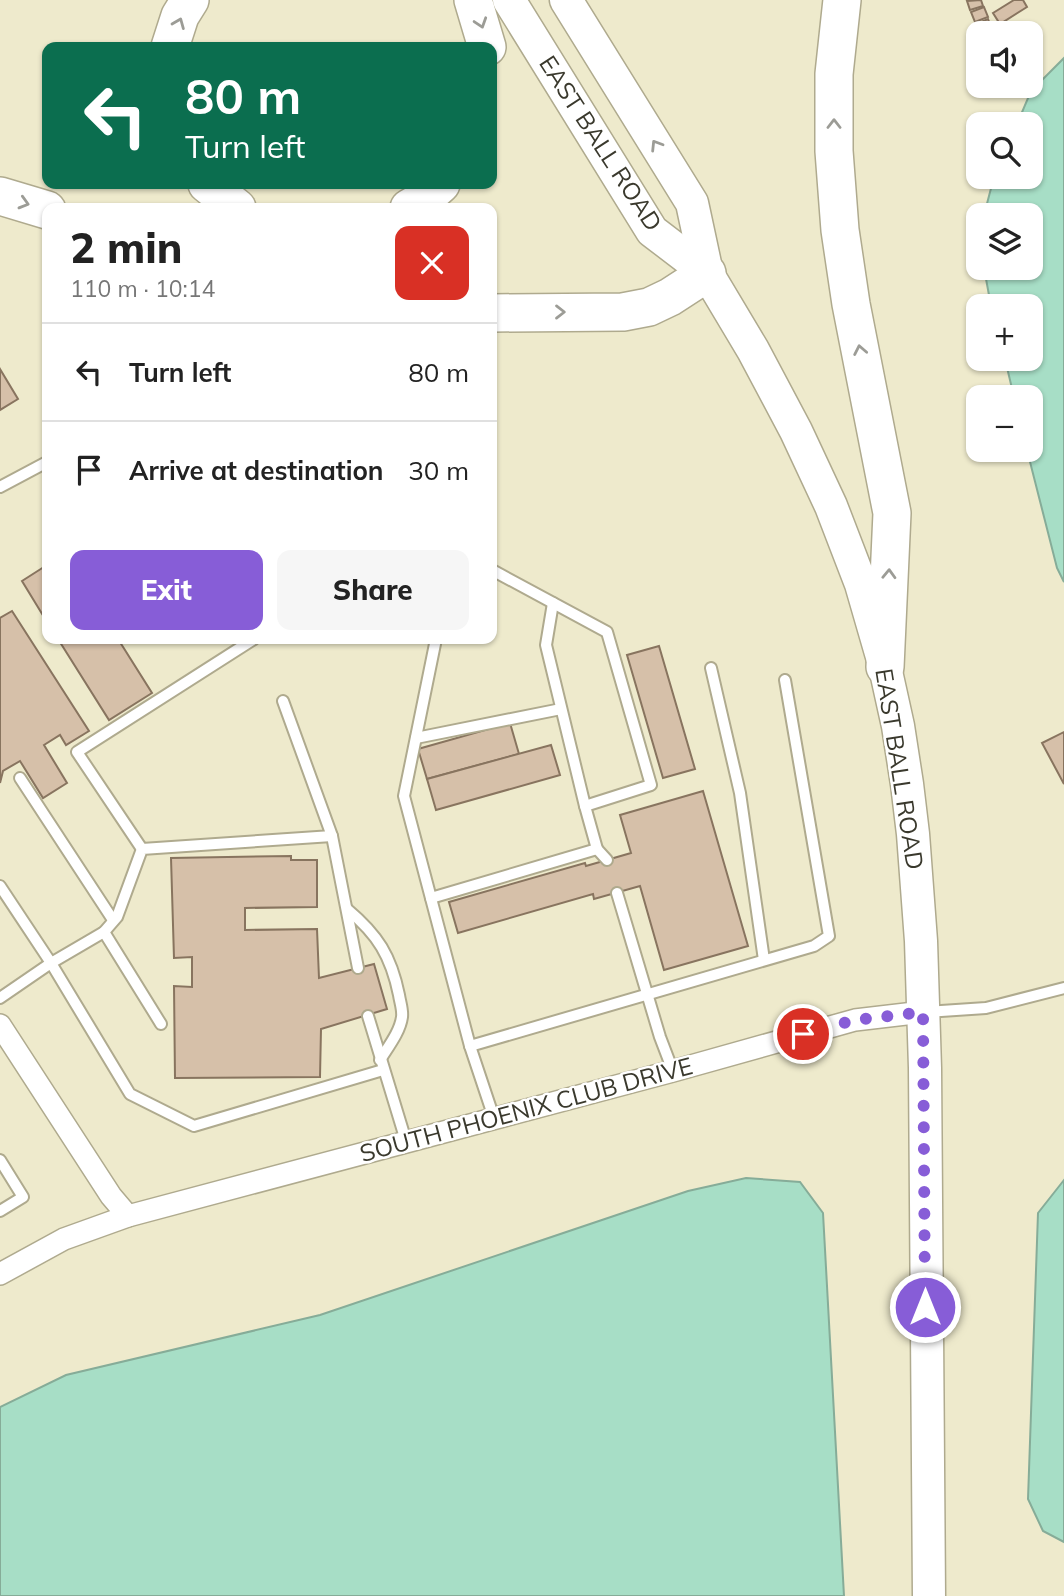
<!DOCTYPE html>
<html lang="en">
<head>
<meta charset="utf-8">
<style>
  body { margin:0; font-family:Mulish,sans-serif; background:#f6f6f6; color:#222; height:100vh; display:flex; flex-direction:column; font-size:26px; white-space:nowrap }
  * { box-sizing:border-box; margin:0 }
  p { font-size:23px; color:#767676 }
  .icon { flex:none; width:38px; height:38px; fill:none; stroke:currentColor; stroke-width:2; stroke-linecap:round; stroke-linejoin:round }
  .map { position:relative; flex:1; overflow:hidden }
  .details { position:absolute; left:42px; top:203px; width:455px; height:441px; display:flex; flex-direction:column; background:#fff; border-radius:14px; box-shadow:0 2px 5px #0004 }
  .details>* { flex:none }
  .guide { position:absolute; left:42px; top:42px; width:455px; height:147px; border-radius:14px; box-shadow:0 2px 5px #0004; background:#0b6e4f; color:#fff; overflow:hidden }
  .fabs { position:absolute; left:966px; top:21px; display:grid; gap:14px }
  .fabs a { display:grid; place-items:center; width:77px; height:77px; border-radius:14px; background:#fff; box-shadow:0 2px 5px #0004; font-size:35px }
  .pin { position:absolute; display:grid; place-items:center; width:60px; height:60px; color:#fff; margin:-30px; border:4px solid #fff; border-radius:50%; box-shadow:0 2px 7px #0007 }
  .me { position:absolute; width:77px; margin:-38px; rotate:0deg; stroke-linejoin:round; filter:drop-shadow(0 0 5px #0008) }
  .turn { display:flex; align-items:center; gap:24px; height:147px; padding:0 28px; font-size:32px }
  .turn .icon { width:91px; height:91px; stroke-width:2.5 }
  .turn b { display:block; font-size:49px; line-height:60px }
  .round { display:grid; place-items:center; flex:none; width:74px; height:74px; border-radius:14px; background:#f6f6f6 }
  .overview { display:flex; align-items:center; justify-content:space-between; height:119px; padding:0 28px }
  h1 { font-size:42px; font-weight:800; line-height:52px }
  .cta { display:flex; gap:14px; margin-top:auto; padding:14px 28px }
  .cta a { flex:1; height:80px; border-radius:14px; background:#875dd7; color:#fff; font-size:28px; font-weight:800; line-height:80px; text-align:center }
  .cta a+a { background:#f6f6f6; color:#222 }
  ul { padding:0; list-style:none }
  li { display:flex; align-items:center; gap:21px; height:98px; padding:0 28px; border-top:2px solid #e0e0e0 }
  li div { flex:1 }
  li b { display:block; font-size:26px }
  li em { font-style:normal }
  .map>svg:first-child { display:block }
  .water { fill:#a7dec6; stroke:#86ac98; stroke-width:2 }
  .building { fill:#d6c0a9; stroke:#88745f; stroke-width:2 }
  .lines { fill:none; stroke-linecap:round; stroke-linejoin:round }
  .lane-casing { stroke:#afaa8e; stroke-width:14 }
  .street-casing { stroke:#afaa8e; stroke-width:24 }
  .primary-casing { stroke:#afaa8e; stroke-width:35 }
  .highway-casing { stroke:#afaa8e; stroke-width:40 }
  .lane { stroke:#fff; stroke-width:10 }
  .street { stroke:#fff; stroke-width:21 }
  .primary { stroke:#fff; stroke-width:32 }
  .highway { stroke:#fff; stroke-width:37 }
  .oneway { stroke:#9c9c96 }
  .route { stroke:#875dd7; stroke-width:12; stroke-dasharray:0 21.6 }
  .labels { text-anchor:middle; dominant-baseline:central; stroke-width:5; stroke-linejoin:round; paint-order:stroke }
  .street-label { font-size:24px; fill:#3a392d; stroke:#fff }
</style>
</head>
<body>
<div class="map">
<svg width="1064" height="1596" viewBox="0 0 1064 1596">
  <rect width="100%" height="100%" fill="#eeeacc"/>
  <!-- water -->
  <g class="water">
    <path d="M 1064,58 L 1064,582 L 1057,568 L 1027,450 L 1031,450 L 1031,397 L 1014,397 L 1005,359 L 1031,359 L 1031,306 L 991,306 L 984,268 L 1031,268 L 1031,215 L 984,215 L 994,177 L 1031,177 L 1031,124 L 1017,124 L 1031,91 Z"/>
    <path d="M 746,1178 L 800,1182 L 823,1213 L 844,1596 L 0,1596 L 0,1407 L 66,1375 L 320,1315 L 688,1191 Z"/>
    <path d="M 1064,1180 L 1064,1542 L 1043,1531 L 1028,1499 L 1038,1213 Z"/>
  </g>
  <!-- building -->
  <g class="building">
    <path d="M 981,0 L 983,6 L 970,10 L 967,1 Z"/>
    <path d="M 1014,0 L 1023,0 L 1027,7 L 1000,24 L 993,13 Z"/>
    <path d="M 984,7 L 988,17 L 975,22 L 971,12 Z"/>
    <path d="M 988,19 L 992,29 L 979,33 L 976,24 Z"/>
    <path d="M 0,369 L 18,399 L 0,410 Z"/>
    <path d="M 47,565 L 47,622 L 22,581 Z"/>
    <path d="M 12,611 L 89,731 L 66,745 L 60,735 L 44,745 L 67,783 L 43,798 L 20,761 L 3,771 L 0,783 L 0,618 Z"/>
    <path d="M 58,639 L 118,639 L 152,693 L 109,720 Z"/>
    <path d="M 659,646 L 695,769 L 663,778 L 627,655 Z"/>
    <path d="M 510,723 L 519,754 L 427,779 L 418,749 Z"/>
    <path d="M 1064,732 L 1064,784 L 1042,743 Z"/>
    <path d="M 551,745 L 560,775 L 436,810 L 427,779 Z"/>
    <path d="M 703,791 L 748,946 L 664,970 L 640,886 L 594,899 L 593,894 L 458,933 L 449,902 L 585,863 L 586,866 L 631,853 L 620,815 Z"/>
    <path d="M 291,856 L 291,860 L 317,860 L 317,907 L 245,908 L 245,930 L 317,929 L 319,978 L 374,964 L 387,1009 L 321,1029 L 320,1077 L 175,1078 L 174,986 L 192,987 L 192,957 L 174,958 L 171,858 Z"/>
  </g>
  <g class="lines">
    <defs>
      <g id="lane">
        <path d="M 0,487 L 47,462"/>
        <path d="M 553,603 L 546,645 L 585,806"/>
        <path d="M 436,639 L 404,796 L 470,1046 L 494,1118"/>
        <path d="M 711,668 L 740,793 L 764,960"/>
        <path d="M 416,738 L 561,709"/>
        <path d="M 20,778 L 113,920"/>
        <path d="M 332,836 L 358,968"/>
        <path d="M 142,849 L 77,752 L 254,639"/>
        <path d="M 597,849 L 607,860"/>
        <path d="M 0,886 L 51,963 L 130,1094 L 194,1126 L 383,1070"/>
        <path d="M 617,893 L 660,1037 L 673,1071"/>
        <path d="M 431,898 L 597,849 L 585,806 L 651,785 L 607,632 L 492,570"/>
        <path d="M 347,909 C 378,935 391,956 399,995 C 400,1002 403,1010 402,1017 C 400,1032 388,1047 380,1060"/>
        <path d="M 104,932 L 161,1024"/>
        <path d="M 0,998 L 51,963 L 104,932 L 117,917 L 142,849 L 332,836 L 283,701"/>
        <path d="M 926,1012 L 986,1008 L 1064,988"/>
        <path d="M 368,1016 L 406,1141"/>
        <path d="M 470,1046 L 814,946 L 829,936 L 785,680"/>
        <path d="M 0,1160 L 23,1197 L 0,1211"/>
      </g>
      <g id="street">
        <path d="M 0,1025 L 111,1196 L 128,1216"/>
        <path d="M 0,1274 L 64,1239 L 128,1216 L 673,1071 L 855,1020 L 923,1012"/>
      </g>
      <g id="primary">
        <path d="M 509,0 L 652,231 L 707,273"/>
        <path d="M 566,0 L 692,203 L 707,273 L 753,350 L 796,431 L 831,506 L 861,584 L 885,667 L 898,726 L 907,784 L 913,834 L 921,941 L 925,1068 L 929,1596"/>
      </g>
      <g id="highway">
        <path d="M 473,0 L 487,47"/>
        <path d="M 842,0 L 834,74 L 834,151 L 840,230 L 851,304 L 892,513 L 885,667"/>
        <path d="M 170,47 L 180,16 L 190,0"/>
        <path d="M 207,184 L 237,208"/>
        <path d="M 0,196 L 47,210"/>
        <path d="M 409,208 L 423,200 L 441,184"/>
        <path d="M 492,313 L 623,312 L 649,307 L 670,297 L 707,273"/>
      </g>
    </defs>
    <!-- lane casing -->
    <use href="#lane" class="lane-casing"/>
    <!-- street casing -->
    <use href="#street" class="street-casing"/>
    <!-- primary casing -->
    <use href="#primary" class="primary-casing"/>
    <!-- highway casing -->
    <use href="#highway" class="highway-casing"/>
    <!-- lane -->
    <use href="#lane" class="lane"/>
    <!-- street -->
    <use href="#street" class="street"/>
    <!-- primary -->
    <use href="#primary" class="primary"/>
    <!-- highway -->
    <use href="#highway" class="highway"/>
  </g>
  <!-- one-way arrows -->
  <defs><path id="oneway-chevron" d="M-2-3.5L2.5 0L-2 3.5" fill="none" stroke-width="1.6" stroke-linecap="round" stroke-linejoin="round" transform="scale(1.75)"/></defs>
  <g class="oneway">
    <use href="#oneway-chevron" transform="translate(179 23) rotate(-68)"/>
    <use href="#oneway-chevron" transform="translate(481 23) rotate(72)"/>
    <use href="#oneway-chevron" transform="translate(834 124) rotate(-90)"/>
    <use href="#oneway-chevron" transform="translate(656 145) rotate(-122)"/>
    <use href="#oneway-chevron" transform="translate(24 203) rotate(16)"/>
    <use href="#oneway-chevron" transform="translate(560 312)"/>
    <use href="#oneway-chevron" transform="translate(860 350) rotate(-101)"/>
    <use href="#oneway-chevron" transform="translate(889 574) rotate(-88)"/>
  </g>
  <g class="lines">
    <!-- route -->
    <path class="route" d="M 803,1034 L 855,1020 L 923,1012 L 925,1307"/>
  </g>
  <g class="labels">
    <!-- street labels -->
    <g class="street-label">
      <text transform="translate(601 143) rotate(57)">EAST BALL ROAD</text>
      <text transform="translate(900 769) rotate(81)">EAST BALL ROAD</text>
      <text transform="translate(526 1109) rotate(-15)">SOUTH PHOENIX CLUB DRIVE</text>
    </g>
  </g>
</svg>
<div class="fabs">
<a><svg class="icon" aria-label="sound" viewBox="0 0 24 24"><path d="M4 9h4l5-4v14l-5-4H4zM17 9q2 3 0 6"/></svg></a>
<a><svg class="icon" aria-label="search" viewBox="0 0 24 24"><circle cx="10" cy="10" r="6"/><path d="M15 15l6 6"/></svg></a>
<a><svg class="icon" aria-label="layers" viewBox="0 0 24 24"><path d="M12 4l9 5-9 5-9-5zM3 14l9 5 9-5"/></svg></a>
<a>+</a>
<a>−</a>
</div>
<div class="pin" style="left:803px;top:1034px;background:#d93025"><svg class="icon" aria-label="arrive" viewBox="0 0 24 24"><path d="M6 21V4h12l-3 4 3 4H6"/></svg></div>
<svg class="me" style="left:925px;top:1307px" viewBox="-20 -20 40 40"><circle r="17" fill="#875dd7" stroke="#fff" stroke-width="3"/><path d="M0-11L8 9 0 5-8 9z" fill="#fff"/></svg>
<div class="guide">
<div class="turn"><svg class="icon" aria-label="left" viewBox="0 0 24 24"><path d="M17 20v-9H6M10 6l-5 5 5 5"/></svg><div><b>80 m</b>Turn left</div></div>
</div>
<section class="details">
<div class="overview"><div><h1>2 min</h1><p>110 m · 10:14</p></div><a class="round" style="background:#d93025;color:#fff"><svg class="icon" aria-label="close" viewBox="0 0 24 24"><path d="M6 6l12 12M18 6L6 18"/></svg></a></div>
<ul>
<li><svg class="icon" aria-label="left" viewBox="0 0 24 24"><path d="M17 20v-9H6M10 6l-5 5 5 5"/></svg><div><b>Turn left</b></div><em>80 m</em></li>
<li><svg class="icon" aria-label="arrive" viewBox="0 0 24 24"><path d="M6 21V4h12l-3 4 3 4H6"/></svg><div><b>Arrive at destination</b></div><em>30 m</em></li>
</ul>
<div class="cta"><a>Exit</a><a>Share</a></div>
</section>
</div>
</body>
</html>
